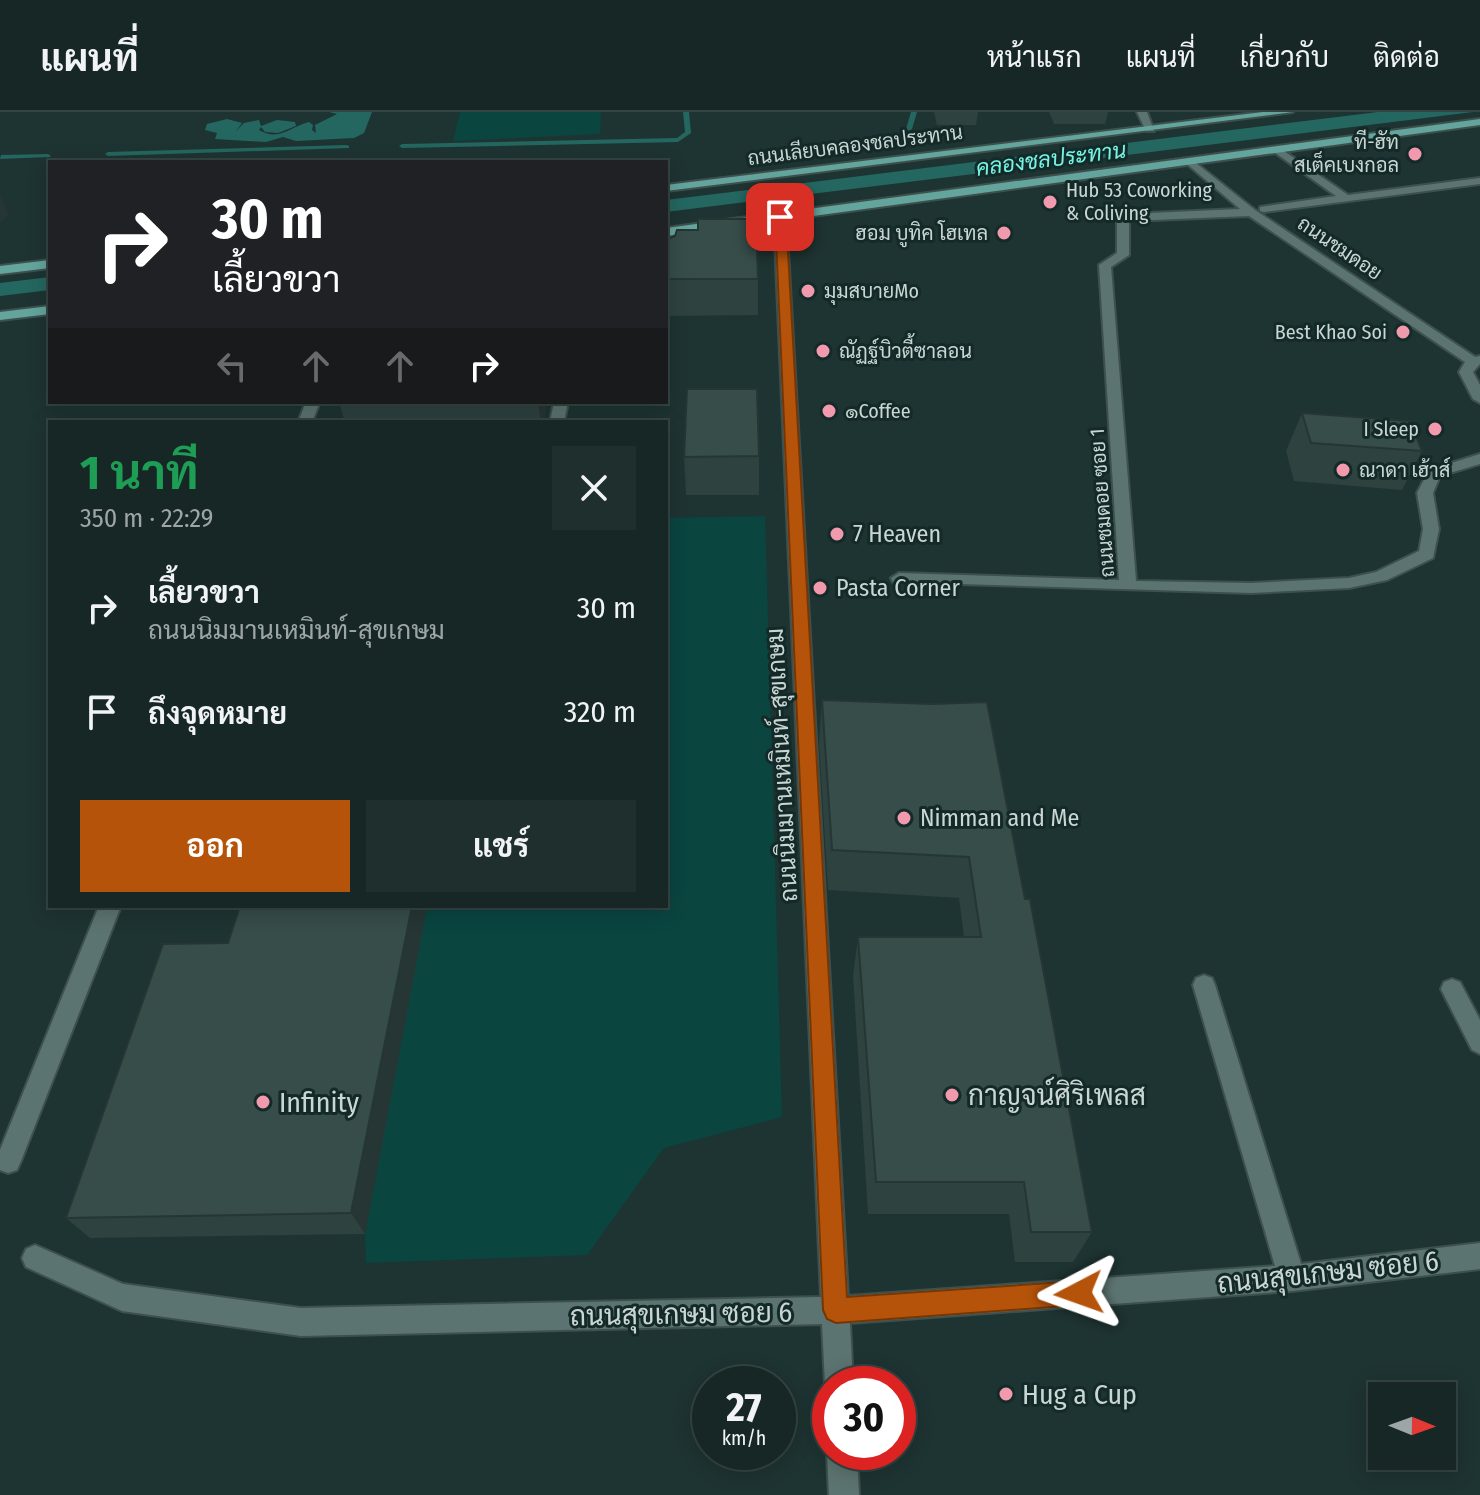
<!DOCTYPE html>
<html lang="th">
<head>
<meta charset="utf-8">
<style>
  body { margin:0; font-family:"Fira Sans Condensed",Sarabun,sans-serif; background:#1f2f2e; color:#f1f3f6; height:100vh; display:flex; flex-direction:column; font-size:30px; white-space:nowrap }
  * { box-sizing:border-box; margin:0 }
  p { font-size:26px; color:#9ea5a7 }
  .icon { flex:none; width:44px; height:44px; fill:none; stroke:currentColor; stroke-width:2; stroke-linecap:round; stroke-linejoin:round }
  .map { position:relative; flex:1; overflow:hidden }
  .drawer { position:absolute; left:48px; top:308px; width:620px; height:488px; display:flex; flex-direction:column; background:#162726; border-radius:0px; box-shadow:0 4px 20px #0003,0 0 0 2px #354443 }
  .drawer>* { flex:none }
  .top-card { position:absolute; left:48px; top:48px; width:620px; height:244px; border-radius:0px; box-shadow:0 4px 20px #0003,0 0 0 2px #354443; background:#202124; color:#fff; overflow:hidden }
  .needle { width:52px; rotate:91deg }
  .buttons { position:absolute; left:1368px; top:1270px; display:grid; gap:16px }
  .buttons a { display:grid; place-items:center; width:88px; height:88px; border-radius:0px; background:#162726; box-shadow:0 4px 20px #0003,0 0 0 2px #354443; font-size:40px }
  .speed { position:absolute; left:692px; top:1254px; display:flex; gap:16px; font-size:40px; font-weight:700; text-align:center }
  .speed>* { display:grid; place-content:center; width:104px; height:104px; border-radius:50%; background:#162726; box-shadow:0 4px 20px #0003,0 0 0 2px #354443; line-height:1 }
  .speed small { font-size:20px; font-weight:400 }
  .speed .limit { border:12px solid #d22; background:#fff; color:#111 }
  .pin { position:absolute; display:grid; place-items:center; width:68px; height:68px; color:#fff; margin:-34px; border-radius:16px; box-shadow:0 4px 12px #0006 }
  .me { position:absolute; width:88px; margin:-44px; rotate:266deg; stroke-linejoin:round; filter:drop-shadow(0 0 6px #0008) }
  .turn { display:flex; align-items:center; gap:28px; height:168px; padding:0 32px; font-size:36px }
  .turn .icon { width:104px; height:104px; stroke-width:2.5 }
  .turn b { display:block; font-size:56px; line-height:68px }
  .lanes { display:flex; align-items:center; height:76px; padding:0 32px; background:#0003; justify-content:center; gap:40px; direction:ltr }
  .lanes .off { opacity:.35 }
  .round { display:grid; place-items:center; flex:none; width:84px; height:84px; border-radius:0px; background:#1f2f2e }
  .headline { display:flex; align-items:center; justify-content:space-between; height:136px; padding:0 32px }
  h1 { font-size:48px; font-weight:700; line-height:60px; color:#1e9e55 }
  .primary-button { display:flex; gap:16px; margin-top:auto; padding:16px 32px }
  .primary-button a { flex:1; height:92px; border-radius:0px; background:#b45309; color:#fff; font-size:32px; font-weight:700; line-height:92px; text-align:center }
  .primary-button a+a { background:#1f2f2e; color:#f1f3f6 }
  ul { padding:0; list-style:none }
  li { display:flex; align-items:center; gap:24px; height:104px; padding:0 32px }
  li div { flex:1 }
  li b { display:block; font-size:30px }
  li em { font-style:normal }
  header { display:flex; align-items:center; gap:48px; box-sizing:border-box; height:112px; padding:0 40px; background:#162726; border-bottom:2px solid #354443 }
  header strong { font-size:38px }
  nav { display:flex; gap:44px; margin-inline-start:auto; font-size:28px }
  .map>svg:first-child { display:block }
  .green { fill:#0a4540 }
  .water { fill:#246760 }
  .lines { fill:none; stroke-linecap:round; stroke-linejoin:round }
  .stream { fill:#246760; fill-rule:evenodd }
  .minor-casing { stroke:#3d504d; stroke-width:4 }
  .major-casing { stroke:#3d504d; stroke-width:4 }
  .minor { fill:#5c7471; fill-rule:evenodd }
  .major { fill:#63a59d; fill-rule:evenodd }
  .wall { fill:#2e4240 }
  .shaded-wall { fill:#263634 }
  .building { fill:#364d4a; stroke:#263634; stroke-width:2 }
  .route { fill:#b45309; stroke:#753606; stroke-width:2 }
  .poi-dot { fill:#f29aad; stroke:#142a28; stroke-width:3 }
  .labels { text-anchor:middle; dominant-baseline:central; stroke-width:6; stroke-linejoin:round; paint-order:stroke }
  .far-poi-label { font-size:20px; fill:#c9d6d4; stroke:#142a28; text-anchor:start }
  .far-street-label { font-size:20px; fill:#c9d6d4; stroke:#142a28 }
  .far-water-label { font-size:22px; font-style:italic; fill:#76f4e6; stroke:#142a28 }
  .poi-label { font-size:24px; fill:#c9d6d4; stroke:#142a28; text-anchor:start }
  .street-label { font-size:24px; fill:#c9d6d4; stroke:#142a28 }
  .near-poi-label { font-size:28px; fill:#c9d6d4; stroke:#142a28; text-anchor:start }
  .near-street-label { font-size:28px; fill:#c9d6d4; stroke:#142a28 }
</style>
</head>
<body>
<header>
<strong>แผนที่</strong>
<nav><a>หน้าแรก</a><a>แผนที่</a><a>เกี่ยวกับ</a><a>ติดต่อ</a></nav>
</header>
<div class="map">
<svg width="1480" height="1383" viewBox="0 0 1480 1383">
  <rect width="100%" height="100%" fill="#1e3432"/>
  <!-- green -->
  <g class="green">
    <path d="M 460,0 L 601,0 L 600,22 L 453,29 Z"/>
    <path d="M 765,404 L 782,1005 L 664,1036 L 587,1143 L 366,1151 L 365,1122 L 427,794 L 666,794 L 666,406 Z"/>
  </g>
  <!-- water -->
  <g class="water">
    <path d="M 329,0 L 372,0 L 364,21 L 354,26 L 296,29 L 283,25 L 266,30 L 215,27 L 217,21 L 205,18 L 207,12 L 227,7 L 242,11 L 236,19 L 244,11 L 259,8 L 261,14 L 277,8 L 295,10 L 296,14 L 278,21 L 265,20 L 261,15 L 259,18 C 280,30 291,14 309,10 L 313,13 L 312,18 L 316,21 L 315,13 L 337,2 Z"/>
    <path d="M 1378,0 L 1473,0 L 666,100 L 666,88 Z"/>
    <path d="M 50,165 L 50,178 L 0,184 L 0,171 Z"/>
  </g>
  <g class="lines">
    <!-- stream -->
    <g class="stream">
      <path d="M 683,0 L 689,0 L 691,21 L 678,30 L 402,36 L 399,34 L 402,32 L 677,26 L 685,20 Z"/>
      <path d="M 911,0 L 917,0 L 912,17 L 909,19 L 906,17 Z"/>
      <path d="M 347,33 L 349,34 L 349,36 L 108,44 L 105,42 L 108,40 Z"/>
      <path d="M 48,42 L 51,44 L 50,45 L 0,47 L 1,43 Z"/>
    </g>
    <defs>
      <g id="minor">
        <path d="M 1137,0 L 1147,0 L 1154,19 L 1146,19 Z"/>
        <path d="M 1278,35 L 1348,83 L 1480,66 L 1480,72 L 1264,100 L 1260,99 L 1260,95 L 1336,84 L 1274,40 L 1273,38 Z"/>
        <path d="M 1191,47 L 1255,98 L 1475,245 L 1480,244 L 1480,252 L 1473,260 L 1480,273 L 1480,291 L 1473,287 L 1459,260 L 1465,250 L 1249,104 L 1129,109 L 1129,143 L 1111,155 L 1136,469 L 1251,471 L 1349,466 L 1376,460 L 1419,439 L 1423,417 L 1417,381 L 1429,358 L 1480,342 L 1480,352 L 1440,364 L 1433,381 L 1439,417 L 1433,446 L 1387,468 L 1349,476 L 1251,481 L 893,470 L 891,466 L 899,461 L 1119,468 L 1099,153 L 1117,141 L 1117,107 L 1126,102 L 1240,97 L 1187,52 L 1186,50 Z"/>
        <path d="M 780,102 L 786,105 L 848,1184 L 1275,1154 L 1193,873 L 1196,866 L 1204,863 L 1212,866 L 1215,873 L 1301,1152 L 1480,1131 L 1480,1157 L 1292,1179 L 850,1211 L 853,1272 L 830,1272 L 830,1282 L 825,1272 L 822,1212 L 301,1224 L 122,1199 L 26,1155 L 22,1146 L 26,1137 L 35,1133 L 123,1172 L 301,1196 L 821,1185 L 774,105 Z"/>
        <path d="M 306,290 L 320,290 L 312,310 L 298,310 Z"/>
        <path d="M 554,290 L 568,290 L 564,310 L 550,310 Z"/>
        <path d="M 99,794 L 121,794 L 21,1049 L 17,1058 L 8,1061 L 0,1058 L 0,1038 Z"/>
        <path d="M 1452,867 L 1460,870 L 1480,908 L 1480,942 L 1472,938 L 1441,877 L 1444,870 Z"/>
        <path d="M 830,1334 L 830,1340 L 857,1340 L 859,1383 L 829,1383 L 827,1340 Z"/>
      </g>
      <g id="major">
        <path d="M 1263,0 L 1293,0 L 666,79 L 666,73 Z"/>
        <path d="M 1480,7 L 1480,13 L 666,124 L 666,116 Z"/>
        <path d="M 50,148 L 50,156 L 0,162 L 0,154 Z"/>
        <path d="M 50,194 L 50,202 L 0,208 L 0,200 Z"/>
      </g>
    </defs>
    <!-- minor casing -->
    <use href="#minor" class="minor-casing"/>
    <!-- major casing -->
    <use href="#major" class="major-casing"/>
    <!-- minor -->
    <use href="#minor" class="minor"/>
    <!-- major -->
    <use href="#major" class="major"/>
  </g>
  <!-- wall -->
  <g class="wall">
    <path d="M 934,0 L 978,0 L 976,13 L 937,13 Z"/>
    <path d="M 1049,0 L 1108,0 L 1105,12 L 1054,12 Z"/>
    <path d="M 666,128 L 758,167 L 758,203 L 666,204 Z"/>
    <path d="M 339,290 L 547,290 L 544,310 L 345,310 Z"/>
    <path d="M 1302,301 L 1422,339 L 1402,378 L 1294,369 L 1286,339 Z"/>
    <path d="M 759,344 L 759,383 L 686,383 L 684,345 Z"/>
    <path d="M 822,588 L 1025,787 L 1092,1120 L 1073,1150 L 1015,1150 L 1009,1102 L 868,1102 L 853,864 L 858,825 L 964,825 L 959,786 L 828,778 L 819,631 Z"/>
    <path d="M 240,794 L 427,794 L 365,1122 L 90,1126 L 66,1106 L 228,831 Z"/>
  </g>
  <!-- shaded-wall -->
  <g class="shaded-wall">
    <path d="M 1,85 L 9,102 L 0,112 L 0,86 Z"/>
    <path d="M 538,290 L 547,290 L 544,310 L 541,310 Z"/>
    <path d="M 412,794 L 427,794 L 365,1122 L 351,1101 Z"/>
  </g>
  <!-- building -->
  <g class="building">
    <path d="M 698,107 L 756,107 L 758,167 L 666,167 L 666,128 L 675,124 L 677,118 L 698,118 Z"/>
    <path d="M 687,277 L 757,277 L 759,344 L 684,345 Z"/>
    <path d="M 1302,301 L 1410,309 L 1422,339 L 1311,331 Z"/>
    <path d="M 822,588 L 932,592 L 987,590 L 1025,787 L 1030,787 L 1092,1120 L 1031,1120 L 1024,1070 L 876,1070 L 858,825 L 981,825 L 969,745 L 832,738 Z"/>
    <path d="M 240,794 L 412,794 L 351,1101 L 66,1106 L 163,832 L 228,831 Z"/>
  </g>
  <!-- route -->
  <path class="route" d="M 780,102 L 786,105 L 847,1185 L 1079,1169 L 1087,1173 L 1091,1181 L 1087,1190 L 1079,1193 L 836,1211 L 827,1207 L 823,1198 L 775,105 Z"/>
  <!-- markers -->
  <g class="poi-dot">
    <circle cx="1415" cy="42" r="8"/>
    <circle cx="1050" cy="90" r="8"/>
    <circle cx="1004" cy="121" r="8"/>
    <circle cx="808" cy="179" r="8"/>
    <circle cx="1403" cy="220" r="8"/>
    <circle cx="823" cy="239" r="8"/>
    <circle cx="829" cy="299" r="8"/>
    <circle cx="1435" cy="317" r="8"/>
    <circle cx="1343" cy="358" r="8"/>
    <circle cx="837" cy="422" r="8"/>
    <circle cx="820" cy="476" r="8"/>
    <circle cx="904" cy="706" r="8"/>
    <circle cx="952" cy="983" r="8"/>
    <circle cx="263" cy="990" r="8"/>
    <circle cx="1006" cy="1282" r="8"/>
  </g>
  <g class="labels">
    <!-- far-poi labels -->
    <g class="far-poi-label">
      <text x="1399" y="30" text-anchor="end">ที-ฮัท<tspan x="1399" dy="23">สเต็คเบงกอล</tspan></text>
      <text x="1066" y="78">Hub 53 Coworking<tspan x="1066" dy="23">&amp; Coliving</tspan></text>
      <text x="988" y="121" text-anchor="end">ฮอม บูทิค โฮเทล</text>
      <text x="824" y="179">มุมสบายMo</text>
      <text x="1387" y="220" text-anchor="end">Best Khao Soi</text>
      <text x="839" y="239">ณัฏฐ์บิวตี้ซาลอน</text>
      <text x="845" y="299">๑Coffee</text>
      <text x="1419" y="317" text-anchor="end">I Sleep</text>
      <text x="1359" y="358">ณาดา เฮ้าส์</text>
    </g>
    <!-- far-street labels -->
    <g class="far-street-label">
      <text transform="translate(855 33) rotate(-7)">ถนนเลียบคลองชลประทาน</text>
      <text transform="translate(1340 136) rotate(34)">ถนนชมดอย</text>
      <text transform="translate(1102 391) rotate(-94)">ถนนชมดอย ซอย 1</text>
    </g>
    <!-- far-water labels -->
    <g class="far-water-label">
      <text transform="translate(1051 47) rotate(-7)">คลองชลประทาน</text>
    </g>
    <!-- poi labels -->
    <g class="poi-label">
      <text x="853" y="422">7 Heaven</text>
      <text x="836" y="476">Pasta Corner</text>
      <text x="920" y="706">Nimman and Me</text>
    </g>
    <!-- street labels -->
    <g class="street-label">
      <text transform="translate(782 653) rotate(-93)">ถนนนิมมานเหมินท์-สุขเกษม</text>
    </g>
    <!-- near-poi labels -->
    <g class="near-poi-label">
      <text x="968" y="983">กาญจน์ศิริเพลส</text>
      <text x="279" y="990">Infinity</text>
      <text x="1022" y="1282">Hug a Cup</text>
    </g>
    <!-- near-street labels -->
    <g class="near-street-label">
      <text transform="translate(1328 1160) rotate(-6)">ถนนสุขเกษม ซอย 6</text>
      <text transform="translate(681 1202) rotate(-1)">ถนนสุขเกษม ซอย 6</text>
    </g>
  </g>
</svg>
<div class="buttons">
<a><svg class="needle" viewBox="-14 -14 28 28"><path d="M0-13l5 13h-10z" fill="#e53935"/><path d="M0 13l5-13h-10z" fill="#9ea5a7"/></svg></a>
</div>
<div class="speed"><div>27<small>km/h</small></div><div class="limit">30</div></div>
<div class="pin" style="left:780px;top:105px;background:#d93025"><svg class="icon" aria-label="arrive" viewBox="0 0 24 24"><path d="M6 21V4h12l-3 4 3 4H6"/></svg></div>
<svg class="me" style="left:1079px;top:1181px" viewBox="-20 -20 40 40"><path d="M0-17L14 15 0 8-14 15z" fill="#b45309" stroke="#fff" stroke-width="4"/></svg>
<div class="top-card">
<div class="turn"><svg class="icon" aria-label="right" viewBox="0 0 24 24"><path d="M7 20v-9h11M14 6l5 5-5 5"/></svg><div><b>30 m</b>เลี้ยวขวา</div></div>
<div class="lanes"><svg class="icon off" aria-label="left" viewBox="0 0 24 24"><path d="M17 20v-9H6M10 6l-5 5 5 5"/></svg><svg class="icon off" aria-label="ahead" viewBox="0 0 24 24"><path d="M12 20V5M6 11l6-6 6 6"/></svg><svg class="icon off" aria-label="ahead" viewBox="0 0 24 24"><path d="M12 20V5M6 11l6-6 6 6"/></svg><svg class="icon" aria-label="right" viewBox="0 0 24 24"><path d="M7 20v-9h11M14 6l5 5-5 5"/></svg></div>
</div>
<section class="drawer">
<div class="headline"><div><h1>1 นาที</h1><p>350 m · 22:29</p></div><a class="round"><svg class="icon" aria-label="close" viewBox="0 0 24 24"><path d="M6 6l12 12M18 6L6 18"/></svg></a></div>
<ul>
<li><svg class="icon" aria-label="right" viewBox="0 0 24 24"><path d="M7 20v-9h11M14 6l5 5-5 5"/></svg><div><b>เลี้ยวขวา</b><p>ถนนนิมมานเหมินท์-สุขเกษม</p></div><em>30 m</em></li>
<li><svg class="icon" aria-label="arrive" viewBox="0 0 24 24"><path d="M6 21V4h12l-3 4 3 4H6"/></svg><div><b>ถึงจุดหมาย</b></div><em>320 m</em></li>
</ul>
<div class="primary-button"><a>ออก</a><a>แชร์</a></div>
</section>
</div>
</body>
</html>
